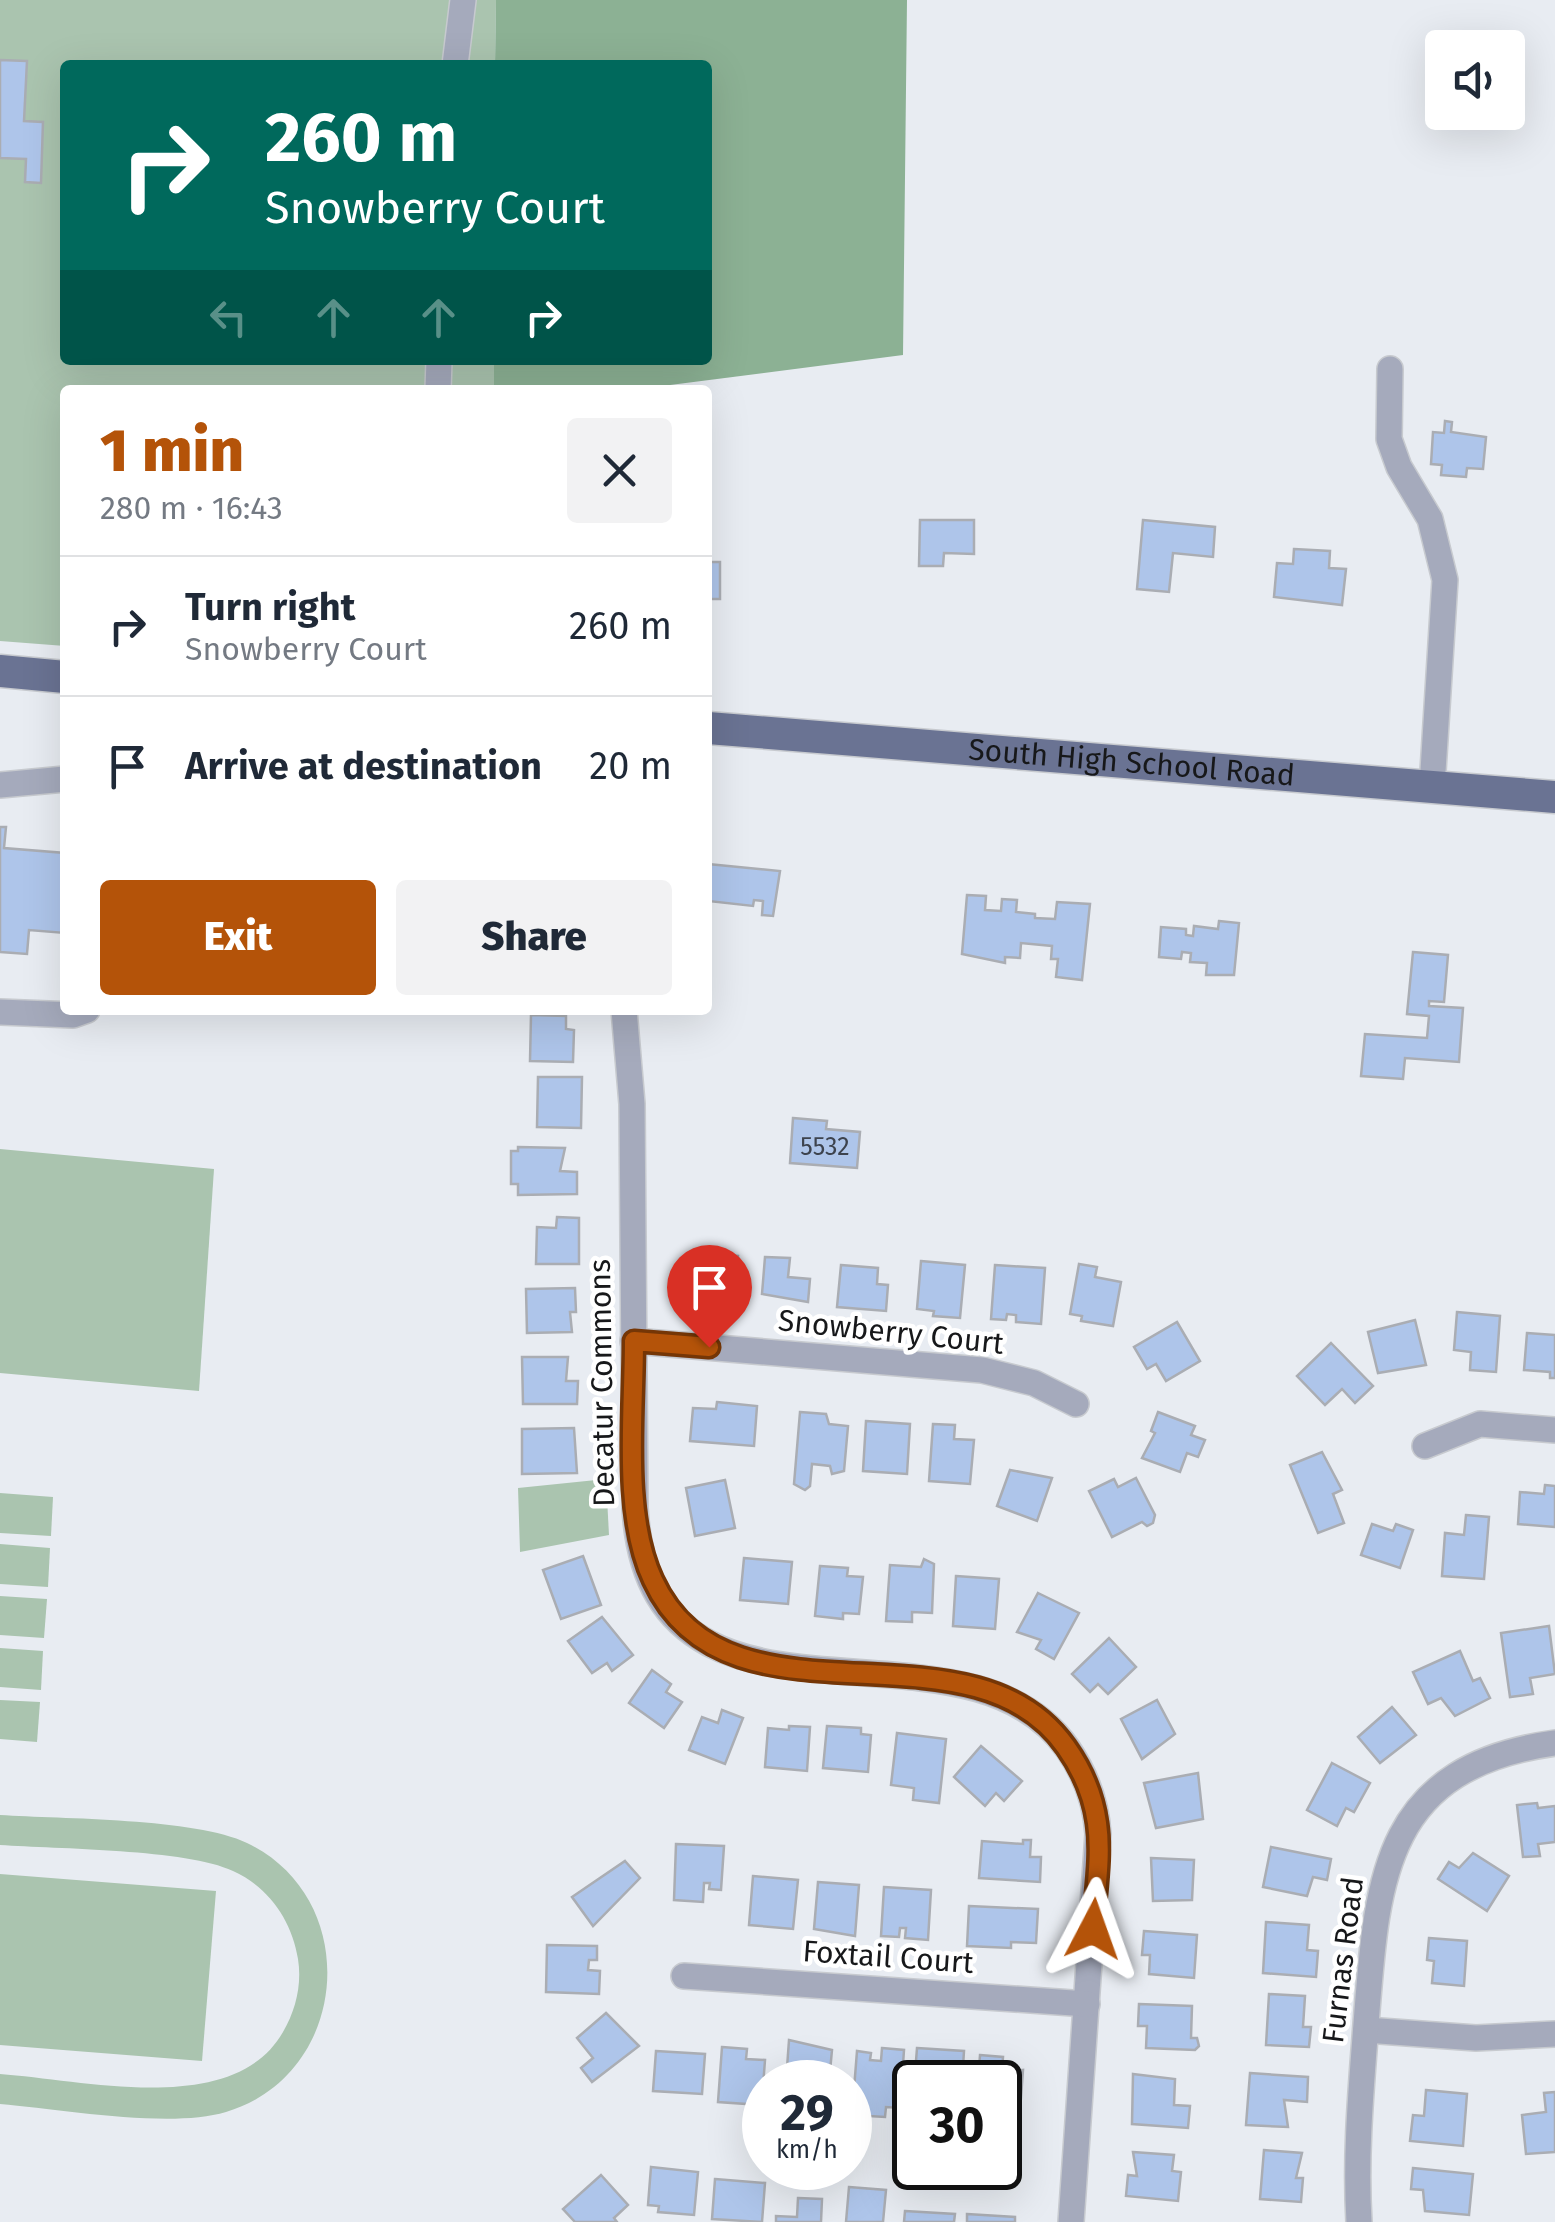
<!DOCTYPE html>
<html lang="en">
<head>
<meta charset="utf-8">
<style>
  body { margin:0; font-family:"Fira Sans",sans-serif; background:#f2f2f3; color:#1f2937; height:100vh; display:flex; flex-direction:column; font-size:38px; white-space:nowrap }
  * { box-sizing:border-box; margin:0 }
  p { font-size:32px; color:#747a83 }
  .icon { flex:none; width:55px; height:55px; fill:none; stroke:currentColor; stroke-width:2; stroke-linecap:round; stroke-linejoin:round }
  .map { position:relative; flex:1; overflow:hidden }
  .drawer { position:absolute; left:60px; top:385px; width:652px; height:630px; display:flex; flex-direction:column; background:#fff; border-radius:10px; box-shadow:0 10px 40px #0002 }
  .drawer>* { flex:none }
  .hud { position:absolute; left:60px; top:60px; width:652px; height:305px; border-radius:10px; box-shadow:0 10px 40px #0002; background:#00695c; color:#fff; overflow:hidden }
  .fabs { position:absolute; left:1425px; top:30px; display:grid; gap:20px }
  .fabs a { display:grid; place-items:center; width:100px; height:100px; border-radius:10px; background:#fff; box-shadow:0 10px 40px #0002; font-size:50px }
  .speed { position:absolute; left:742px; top:2060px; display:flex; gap:20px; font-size:50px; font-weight:700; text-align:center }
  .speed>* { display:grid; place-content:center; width:130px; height:130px; border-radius:50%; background:#fff; box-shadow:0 10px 40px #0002; line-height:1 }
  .speed small { font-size:25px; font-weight:400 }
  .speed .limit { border:5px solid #111; border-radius:15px; background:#fff; color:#111 }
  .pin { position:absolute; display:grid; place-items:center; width:85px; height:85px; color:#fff; margin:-102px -42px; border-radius:50% 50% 50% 0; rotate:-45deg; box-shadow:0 0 10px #0007 }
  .pin .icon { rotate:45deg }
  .me { position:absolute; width:110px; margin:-55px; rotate:4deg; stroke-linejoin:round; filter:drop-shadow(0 0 8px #0008) }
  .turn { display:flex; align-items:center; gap:35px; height:210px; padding:0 40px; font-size:45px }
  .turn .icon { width:130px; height:130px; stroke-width:2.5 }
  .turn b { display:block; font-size:70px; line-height:85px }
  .lanes { display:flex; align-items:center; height:95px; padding:0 40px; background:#0003; justify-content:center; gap:50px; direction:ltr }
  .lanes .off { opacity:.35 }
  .round { display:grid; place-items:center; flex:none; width:105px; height:105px; border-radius:10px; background:#f2f2f3 }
  .overview { display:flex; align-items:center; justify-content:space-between; height:170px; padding:0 40px }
  h1 { font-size:60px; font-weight:800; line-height:75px; color:#b45309 }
  .action { display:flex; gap:20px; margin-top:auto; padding:20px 40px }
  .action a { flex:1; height:115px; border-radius:10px; background:#b45309; color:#fff; font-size:40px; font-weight:800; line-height:115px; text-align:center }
  .action a+a { background:#f2f2f3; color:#1f2937 }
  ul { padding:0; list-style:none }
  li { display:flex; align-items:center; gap:30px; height:140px; padding:0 40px; border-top:2px solid #e0e1e3 }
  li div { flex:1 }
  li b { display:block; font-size:38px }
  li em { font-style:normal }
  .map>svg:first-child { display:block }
  .green { fill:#aac4af }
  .forest { fill:#8cb194 }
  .building { fill:#aec5ea; stroke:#aaadb3; stroke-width:2.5 }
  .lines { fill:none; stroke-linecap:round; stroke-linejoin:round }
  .minor-casing { stroke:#c7cacf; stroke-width:28 }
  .major-casing { stroke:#c7cacf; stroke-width:35 }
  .minor { stroke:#a5aabc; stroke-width:25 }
  .major { stroke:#6a7393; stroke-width:32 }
  .route-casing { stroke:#753606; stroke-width:25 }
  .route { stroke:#b45309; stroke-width:18 }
  .labels { text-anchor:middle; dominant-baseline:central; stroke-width:9; stroke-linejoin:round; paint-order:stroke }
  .number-label { font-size:25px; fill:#3d434e }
  .street-label { font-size:30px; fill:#17181a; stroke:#fff }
</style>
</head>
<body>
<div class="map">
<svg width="1555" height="2222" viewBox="0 0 1555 2222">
  <rect width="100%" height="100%" fill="#e8ecf2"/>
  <!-- green -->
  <g class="green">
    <path d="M 0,0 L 496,0 L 495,65 L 65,65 L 65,360 L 494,360 L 494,390 L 65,390 L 65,646 L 0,641 Z"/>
    <path d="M 0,1149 L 214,1169 L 199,1391 L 0,1373 Z"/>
    <path d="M 606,1479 L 609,1535 L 520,1552 L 518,1488 Z"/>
    <path d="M 0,1493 L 53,1497 L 51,1536 L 0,1533 Z"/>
    <path d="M 0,1544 L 50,1548 L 48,1587 L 0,1584 Z"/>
    <path d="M 0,1596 L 47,1599 L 44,1638 L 0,1635 Z"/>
    <path d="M 0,1648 L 43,1651 L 41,1690 L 0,1687 Z"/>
    <path d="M 0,1700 L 40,1702 L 37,1742 L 0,1739 Z"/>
    <path d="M 0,1815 C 62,1819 196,1818 247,1843 C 364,1899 350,2075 226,2112 C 170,2129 61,2109 0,2104 L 0,2074 C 84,2080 234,2118 283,2032 C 296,2010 302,1984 298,1959 C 292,1921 269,1887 233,1871 C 187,1849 57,1849 0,1845 Z"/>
    <path d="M 0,1874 L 216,1891 L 202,2061 L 0,2045 Z"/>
  </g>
  <!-- forest -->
  <path class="forest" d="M 496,0 L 907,0 L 903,355 L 631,390 L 494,390 L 494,360 L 708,360 L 708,65 L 495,65 Z"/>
  <!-- building -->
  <g class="building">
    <path d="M 0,60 L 27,61 L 24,121 L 43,122 L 41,183 L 25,182 L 26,159 L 0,158 Z"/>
    <path d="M 1445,421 L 1452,422 L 1451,432 L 1486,437 L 1483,469 L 1467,468 L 1466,477 L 1441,475 L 1442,465 L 1431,464 L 1433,432 L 1444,433 Z"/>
    <path d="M 920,520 L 974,520 L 974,554 L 944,553 L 943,566 L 919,566 Z"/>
    <path d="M 1143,520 L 1215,527 L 1213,557 L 1173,553 L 1169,592 L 1137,589 Z"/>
    <path d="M 1294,549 L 1330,551 L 1329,568 L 1346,569 L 1342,605 L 1274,597 L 1277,563 L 1293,564 Z"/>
    <rect x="708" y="562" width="12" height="37"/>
    <path d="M 0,827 L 6,827 L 4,848 L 65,853 L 65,933 L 29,930 L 27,954 L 0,952 Z"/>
    <path d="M 708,864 L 780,871 L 773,916 L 762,915 L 763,901 L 754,900 L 753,906 L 708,901 Z"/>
    <path d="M 967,895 L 986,896 L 985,910 L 1001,911 L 1002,899 L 1017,900 L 1016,912 L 1035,914 L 1035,918 L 1055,919 L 1057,902 L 1090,904 L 1082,980 L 1056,977 L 1058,959 L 1051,959 L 1052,946 L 1021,943 L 1020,958 L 1005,957 L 1005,963 L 962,954 Z"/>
    <path d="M 1219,921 L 1239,923 L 1234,975 L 1206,975 L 1207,963 L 1190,962 L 1191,953 L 1182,952 L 1181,959 L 1159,957 L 1161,927 L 1186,929 L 1186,935 L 1193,936 L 1194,926 L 1218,929 Z"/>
    <path d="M 1413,952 L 1448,955 L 1444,1002 L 1429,1001 L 1429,1006 L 1463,1008 L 1459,1062 L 1405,1058 L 1403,1079 L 1361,1076 L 1365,1034 L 1427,1038 L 1429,1016 L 1407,1014 Z"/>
    <path d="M 531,1015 L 566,1016 L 566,1029 L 574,1030 L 573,1062 L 530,1061 Z"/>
    <path d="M 538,1077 L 582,1077 L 581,1128 L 537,1127 Z"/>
    <path d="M 793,1118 L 827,1121 L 826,1129 L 860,1132 L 857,1168 L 790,1163 Z"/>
    <path d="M 518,1147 L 565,1148 L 560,1171 L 577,1172 L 577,1194 L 518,1195 L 518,1184 L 511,1184 L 511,1151 L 518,1151 Z"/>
    <path d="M 557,1217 L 579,1218 L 579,1264 L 536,1264 L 537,1227 L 556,1228 Z"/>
    <path d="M 689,1253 L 738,1256 L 735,1299 L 687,1296 Z"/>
    <path d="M 765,1257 L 790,1258 L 788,1277 L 810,1279 L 808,1302 L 762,1294 Z"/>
    <path d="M 921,1261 L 965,1265 L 960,1318 L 933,1316 L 934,1311 L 917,1309 Z"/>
    <path d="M 1079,1264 L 1097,1267 L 1095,1277 L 1121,1282 L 1113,1326 L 1081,1321 L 1082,1316 L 1070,1314 Z"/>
    <path d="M 841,1265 L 878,1268 L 877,1284 L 888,1285 L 886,1311 L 837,1307 Z"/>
    <path d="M 995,1265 L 1045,1268 L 1041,1324 L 1016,1322 L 1016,1315 L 1007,1314 L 1006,1320 L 991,1319 Z"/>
    <path d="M 575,1288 L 576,1312 L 570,1312 L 572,1332 L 527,1333 L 526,1289 Z"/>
    <path d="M 1457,1312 L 1500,1316 L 1496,1372 L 1470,1370 L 1471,1352 L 1454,1350 Z"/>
    <path d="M 1415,1320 L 1426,1365 L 1378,1373 L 1368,1332 Z"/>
    <path d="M 1177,1322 L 1200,1361 L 1166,1381 L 1156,1364 L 1147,1369 L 1134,1347 Z"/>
    <path d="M 1527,1333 L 1555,1335 L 1555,1378 L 1550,1378 L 1550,1372 L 1524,1370 Z"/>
    <path d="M 1331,1343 L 1373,1386 L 1355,1403 L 1342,1389 L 1325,1405 L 1297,1376 Z"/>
    <path d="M 522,1357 L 568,1357 L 566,1381 L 578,1381 L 577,1404 L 523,1404 Z"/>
    <path d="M 717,1402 L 757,1406 L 754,1446 L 690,1441 L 693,1408 L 716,1409 Z"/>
    <path d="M 800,1412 L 826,1414 L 829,1424 L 848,1426 L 844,1471 L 832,1474 L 830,1466 L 812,1464 L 810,1486 L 805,1490 L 794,1484 Z"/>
    <path d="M 1158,1412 L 1195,1426 L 1191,1435 L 1205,1440 L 1198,1457 L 1187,1453 L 1180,1472 L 1142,1458 L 1155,1433 L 1151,1431 Z"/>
    <path d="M 866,1421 L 910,1424 L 907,1474 L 863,1471 Z"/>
    <path d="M 933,1424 L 955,1425 L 954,1439 L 974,1440 L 970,1484 L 929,1481 Z"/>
    <path d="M 574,1428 L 577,1473 L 522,1474 L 522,1429 Z"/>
    <path d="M 1322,1452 L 1342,1490 L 1333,1494 L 1344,1523 L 1318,1533 L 1290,1465 Z"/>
    <path d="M 1010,1470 L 1052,1478 L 1037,1521 L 997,1506 Z"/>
    <path d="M 1136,1478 L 1155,1515 L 1153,1523 L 1147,1526 L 1142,1522 L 1112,1537 L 1089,1491 L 1114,1479 L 1118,1487 Z"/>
    <path d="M 725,1480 L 735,1528 L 695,1536 L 686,1488 Z"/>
    <path d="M 1545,1485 L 1555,1486 L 1555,1527 L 1518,1524 L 1520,1492 L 1544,1494 Z"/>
    <path d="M 1466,1515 L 1489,1517 L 1484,1579 L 1442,1576 L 1445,1533 L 1464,1535 Z"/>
    <path d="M 1372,1524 L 1393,1531 L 1396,1524 L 1413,1530 L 1400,1568 L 1361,1555 Z"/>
    <path d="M 583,1556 L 601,1605 L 561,1619 L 543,1570 Z"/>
    <path d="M 744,1558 L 792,1562 L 788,1604 L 740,1600 Z"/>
    <path d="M 924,1559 L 934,1564 L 932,1613 L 912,1612 L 912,1622 L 886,1621 L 890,1565 L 921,1567 Z"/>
    <path d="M 820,1566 L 848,1568 L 847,1576 L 863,1577 L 859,1614 L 843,1613 L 843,1619 L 815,1616 Z"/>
    <path d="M 956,1576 L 999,1579 L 995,1629 L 953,1626 Z"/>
    <path d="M 1038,1593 L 1079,1613 L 1054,1659 L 1036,1649 L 1041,1640 L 1017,1632 Z"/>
    <path d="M 602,1617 L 633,1655 L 612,1671 L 607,1663 L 592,1673 L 568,1641 Z"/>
    <path d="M 1549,1626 L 1555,1674 L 1530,1678 L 1533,1694 L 1510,1697 L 1501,1633 Z"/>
    <path d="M 1109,1638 L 1136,1667 L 1108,1694 L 1098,1684 L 1090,1692 L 1072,1674 Z"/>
    <path d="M 1460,1651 L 1473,1681 L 1480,1678 L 1490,1698 L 1455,1716 L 1441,1698 L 1428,1704 L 1413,1672 Z"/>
    <path d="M 652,1670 L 671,1684 L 666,1692 L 682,1702 L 664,1728 L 629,1703 Z"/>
    <path d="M 1157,1700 L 1175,1734 L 1142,1759 L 1121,1719 Z"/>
    <path d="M 1392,1707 L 1416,1735 L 1380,1763 L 1358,1737 Z"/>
    <path d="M 722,1710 L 743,1718 L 725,1764 L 689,1750 L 702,1717 L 718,1723 Z"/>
    <path d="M 789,1726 L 810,1727 L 807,1771 L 765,1767 L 768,1728 L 789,1730 Z"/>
    <path d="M 827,1726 L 861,1728 L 861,1734 L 871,1735 L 868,1772 L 823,1768 Z"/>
    <path d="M 897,1733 L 946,1739 L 939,1803 L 913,1800 L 914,1788 L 891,1785 Z"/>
    <path d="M 981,1746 L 1022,1781 L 1004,1801 L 996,1793 L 985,1806 L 954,1777 Z"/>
    <path d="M 1332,1763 L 1370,1783 L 1354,1812 L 1346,1808 L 1337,1826 L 1307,1810 Z"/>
    <path d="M 1198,1773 L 1203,1819 L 1156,1828 L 1144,1783 Z"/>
    <path d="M 1537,1803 L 1538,1808 L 1555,1806 L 1555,1842 L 1538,1844 L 1540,1856 L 1523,1857 L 1517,1805 Z"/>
    <path d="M 1023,1840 L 1031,1840 L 1030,1857 L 1041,1857 L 1040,1882 L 979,1878 L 982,1841 L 1023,1844 Z"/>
    <path d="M 676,1844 L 724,1846 L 721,1890 L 709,1889 L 710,1883 L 704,1883 L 703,1902 L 674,1900 Z"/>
    <path d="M 1271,1847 L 1331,1859 L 1327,1880 L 1313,1877 L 1307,1896 L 1263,1887 Z"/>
    <path d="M 1473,1853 L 1509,1876 L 1487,1911 L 1438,1879 L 1449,1862 L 1459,1868 Z"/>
    <path d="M 1151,1858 L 1194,1860 L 1192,1900 L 1153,1901 Z"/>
    <path d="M 625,1861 L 640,1878 L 593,1926 L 572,1897 Z"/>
    <path d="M 753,1876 L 798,1880 L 793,1929 L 749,1925 Z"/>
    <path d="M 818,1882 L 859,1885 L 855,1936 L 814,1929 Z"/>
    <path d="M 884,1887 L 931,1890 L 928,1940 L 905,1938 L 906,1928 L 900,1928 L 899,1937 L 881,1936 Z"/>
    <path d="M 969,1906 L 1038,1909 L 1036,1943 L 1011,1942 L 1011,1948 L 967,1946 Z"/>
    <path d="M 1266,1922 L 1309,1925 L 1307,1950 L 1318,1951 L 1316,1977 L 1263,1973 Z"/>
    <path d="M 1144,1931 L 1197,1935 L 1194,1978 L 1149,1974 L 1150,1955 L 1142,1955 Z"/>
    <path d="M 1429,1938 L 1467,1941 L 1464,1986 L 1432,1983 L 1434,1961 L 1427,1960 Z"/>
    <path d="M 547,1945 L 597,1946 L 597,1960 L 589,1960 L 588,1970 L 600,1971 L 599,1994 L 546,1992 Z"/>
    <path d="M 1269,1994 L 1305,1996 L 1303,2027 L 1311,2027 L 1309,2047 L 1266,2045 Z"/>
    <path d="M 1139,2004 L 1192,2006 L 1191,2038 L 1197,2038 L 1199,2046 L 1195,2050 L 1146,2048 L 1147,2026 L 1138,2026 Z"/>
    <path d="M 606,2013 L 639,2046 L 592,2082 L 581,2068 L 593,2058 L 577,2038 Z"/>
    <path d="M 789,2040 L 832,2050 L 829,2082 L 786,2082 Z"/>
    <path d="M 722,2047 L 747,2049 L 746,2059 L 765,2060 L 762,2100 L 755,2113 L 749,2112 L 746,2104 L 718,2102 Z"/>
    <path d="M 882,2048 L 904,2050 L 900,2108 L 886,2107 L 885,2117 L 852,2115 L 857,2051 L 871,2053 L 870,2060 L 881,2061 Z"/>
    <path d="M 917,2048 L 964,2051 L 962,2082 L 925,2082 L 926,2074 L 915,2074 Z"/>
    <path d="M 656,2051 L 705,2054 L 702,2094 L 653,2091 Z"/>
    <path d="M 980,2055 L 1003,2057 L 1002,2072 L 1023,2070 L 1020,2111 L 1000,2109 L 1000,2082 L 978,2082 Z"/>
    <path d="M 1250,2073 L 1308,2077 L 1307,2102 L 1284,2100 L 1288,2127 L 1246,2125 Z"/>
    <path d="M 1133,2074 L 1175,2079 L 1174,2105 L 1190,2106 L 1188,2128 L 1132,2124 Z"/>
    <path d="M 1426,2090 L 1467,2094 L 1463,2146 L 1410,2141 L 1413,2115 L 1424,2116 Z"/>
    <path d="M 1555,2092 L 1555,2152 L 1526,2154 L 1522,2115 L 1546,2112 L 1544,2093 Z"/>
    <path d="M 1264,2150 L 1302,2153 L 1296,2178 L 1303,2178 L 1301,2202 L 1260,2199 Z"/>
    <path d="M 1133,2152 L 1174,2155 L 1172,2171 L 1181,2172 L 1178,2201 L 1126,2196 L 1128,2175 L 1137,2176 Z"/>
    <path d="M 651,2167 L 698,2172 L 694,2215 L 658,2212 L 659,2206 L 648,2205 Z"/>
    <path d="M 1413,2168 L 1473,2174 L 1469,2215 L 1425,2211 L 1423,2190 L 1411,2189 Z"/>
    <path d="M 601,2175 L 628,2205 L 614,2218 L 617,2222 L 575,2222 L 563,2209 Z"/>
    <path d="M 715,2179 L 765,2183 L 762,2222 L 712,2219 Z"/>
    <path d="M 849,2187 L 886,2190 L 883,2222 L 846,2222 Z"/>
    <path d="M 798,2198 L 822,2199 L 821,2222 L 776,2222 L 776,2216 L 797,2217 Z"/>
    <path d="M 905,2211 L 955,2214 L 954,2222 L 904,2222 Z"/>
    <path d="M 967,2214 L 1015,2217 L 1015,2222 L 967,2222 Z"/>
  </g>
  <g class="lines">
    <defs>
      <g id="minor">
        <path d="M 455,65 L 463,0"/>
        <path d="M 1390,369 L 1389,439 L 1399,467 L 1430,519 L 1445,580 L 1432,787"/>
        <path d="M 438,390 L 439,360"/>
        <path d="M 0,785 L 65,779"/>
        <path d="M 624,1010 L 632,1104 L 635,1508 C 650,1769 962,1597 1068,1749 C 1086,1775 1096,1802 1098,1834 L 1071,2222"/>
        <path d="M 0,1012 L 73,1015 L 87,1010"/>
        <path d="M 633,1341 L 982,1370 L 1034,1383 L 1076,1404"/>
        <path d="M 1425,1446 L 1480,1424 L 1555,1430"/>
        <path d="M 684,1976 L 1087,2004"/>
        <path d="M 1366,2030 L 1476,2038 L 1555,2034"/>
        <path d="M 1359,2222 C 1355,2156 1361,2090 1366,2024 C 1377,1880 1382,1767 1555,1743"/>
      </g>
      <g id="major">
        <path d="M 0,671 L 65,677"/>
        <path id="s1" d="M 708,728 L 1555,797"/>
      </g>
    </defs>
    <!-- minor casing -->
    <use href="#minor" class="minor-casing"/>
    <!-- major casing -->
    <use href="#major" class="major-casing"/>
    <!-- minor -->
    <use href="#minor" class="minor"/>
    <!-- major -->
    <use href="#major" class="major"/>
  </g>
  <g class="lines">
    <defs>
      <path id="route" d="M 709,1347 L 634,1341 C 634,1414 622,1514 653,1580 C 728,1743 970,1610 1066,1747 C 1083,1771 1093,1794 1097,1823 C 1102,1857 1095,1894 1093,1929"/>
    </defs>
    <!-- route casing -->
    <use href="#route" class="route-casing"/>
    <!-- route -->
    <use href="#route" class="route"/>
  </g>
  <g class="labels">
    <!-- number labels -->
    <g class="number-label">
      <text x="825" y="1147">5532</text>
    </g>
    <!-- street labels -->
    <g class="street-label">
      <text stroke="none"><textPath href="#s1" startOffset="425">South High School Road</textPath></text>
      <text transform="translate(891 1332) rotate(6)">Snowberry Court</text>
      <text transform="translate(602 1383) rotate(-91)">Decatur Commons</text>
      <text transform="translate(888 1957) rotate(4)">Foxtail Court</text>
      <text transform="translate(1343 1960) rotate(-83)">Furnas Road</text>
    </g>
  </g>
</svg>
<div class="fabs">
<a><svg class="icon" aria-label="sound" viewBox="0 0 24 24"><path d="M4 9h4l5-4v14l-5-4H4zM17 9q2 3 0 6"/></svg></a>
</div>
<div class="speed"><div>29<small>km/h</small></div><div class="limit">30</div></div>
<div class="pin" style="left:709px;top:1347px;background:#d93025"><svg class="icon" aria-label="arrive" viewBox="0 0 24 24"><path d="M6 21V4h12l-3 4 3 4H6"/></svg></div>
<svg class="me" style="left:1093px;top:1929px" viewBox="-20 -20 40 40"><path d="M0-17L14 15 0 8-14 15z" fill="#b45309" stroke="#fff" stroke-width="4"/></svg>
<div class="hud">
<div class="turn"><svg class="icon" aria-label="right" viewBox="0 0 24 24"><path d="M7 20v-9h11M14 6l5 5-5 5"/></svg><div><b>260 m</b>Snowberry Court</div></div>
<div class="lanes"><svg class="icon off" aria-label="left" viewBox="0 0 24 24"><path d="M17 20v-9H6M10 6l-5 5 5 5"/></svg><svg class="icon off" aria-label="ahead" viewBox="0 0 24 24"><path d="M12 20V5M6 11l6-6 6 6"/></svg><svg class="icon off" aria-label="ahead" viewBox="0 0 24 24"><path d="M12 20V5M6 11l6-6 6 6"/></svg><svg class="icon" aria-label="right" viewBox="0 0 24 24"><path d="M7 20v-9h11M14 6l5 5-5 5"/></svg></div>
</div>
<section class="drawer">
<div class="overview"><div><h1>1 min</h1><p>280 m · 16:43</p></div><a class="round"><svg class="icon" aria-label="close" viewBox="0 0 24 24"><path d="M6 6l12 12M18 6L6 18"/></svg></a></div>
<ul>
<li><svg class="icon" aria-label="right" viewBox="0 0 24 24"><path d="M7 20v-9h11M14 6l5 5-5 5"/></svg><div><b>Turn right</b><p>Snowberry Court</p></div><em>260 m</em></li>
<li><svg class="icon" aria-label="arrive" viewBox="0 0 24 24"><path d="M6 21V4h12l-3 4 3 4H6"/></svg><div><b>Arrive at destination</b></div><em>20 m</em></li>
</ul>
<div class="action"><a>Exit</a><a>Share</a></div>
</section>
</div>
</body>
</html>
